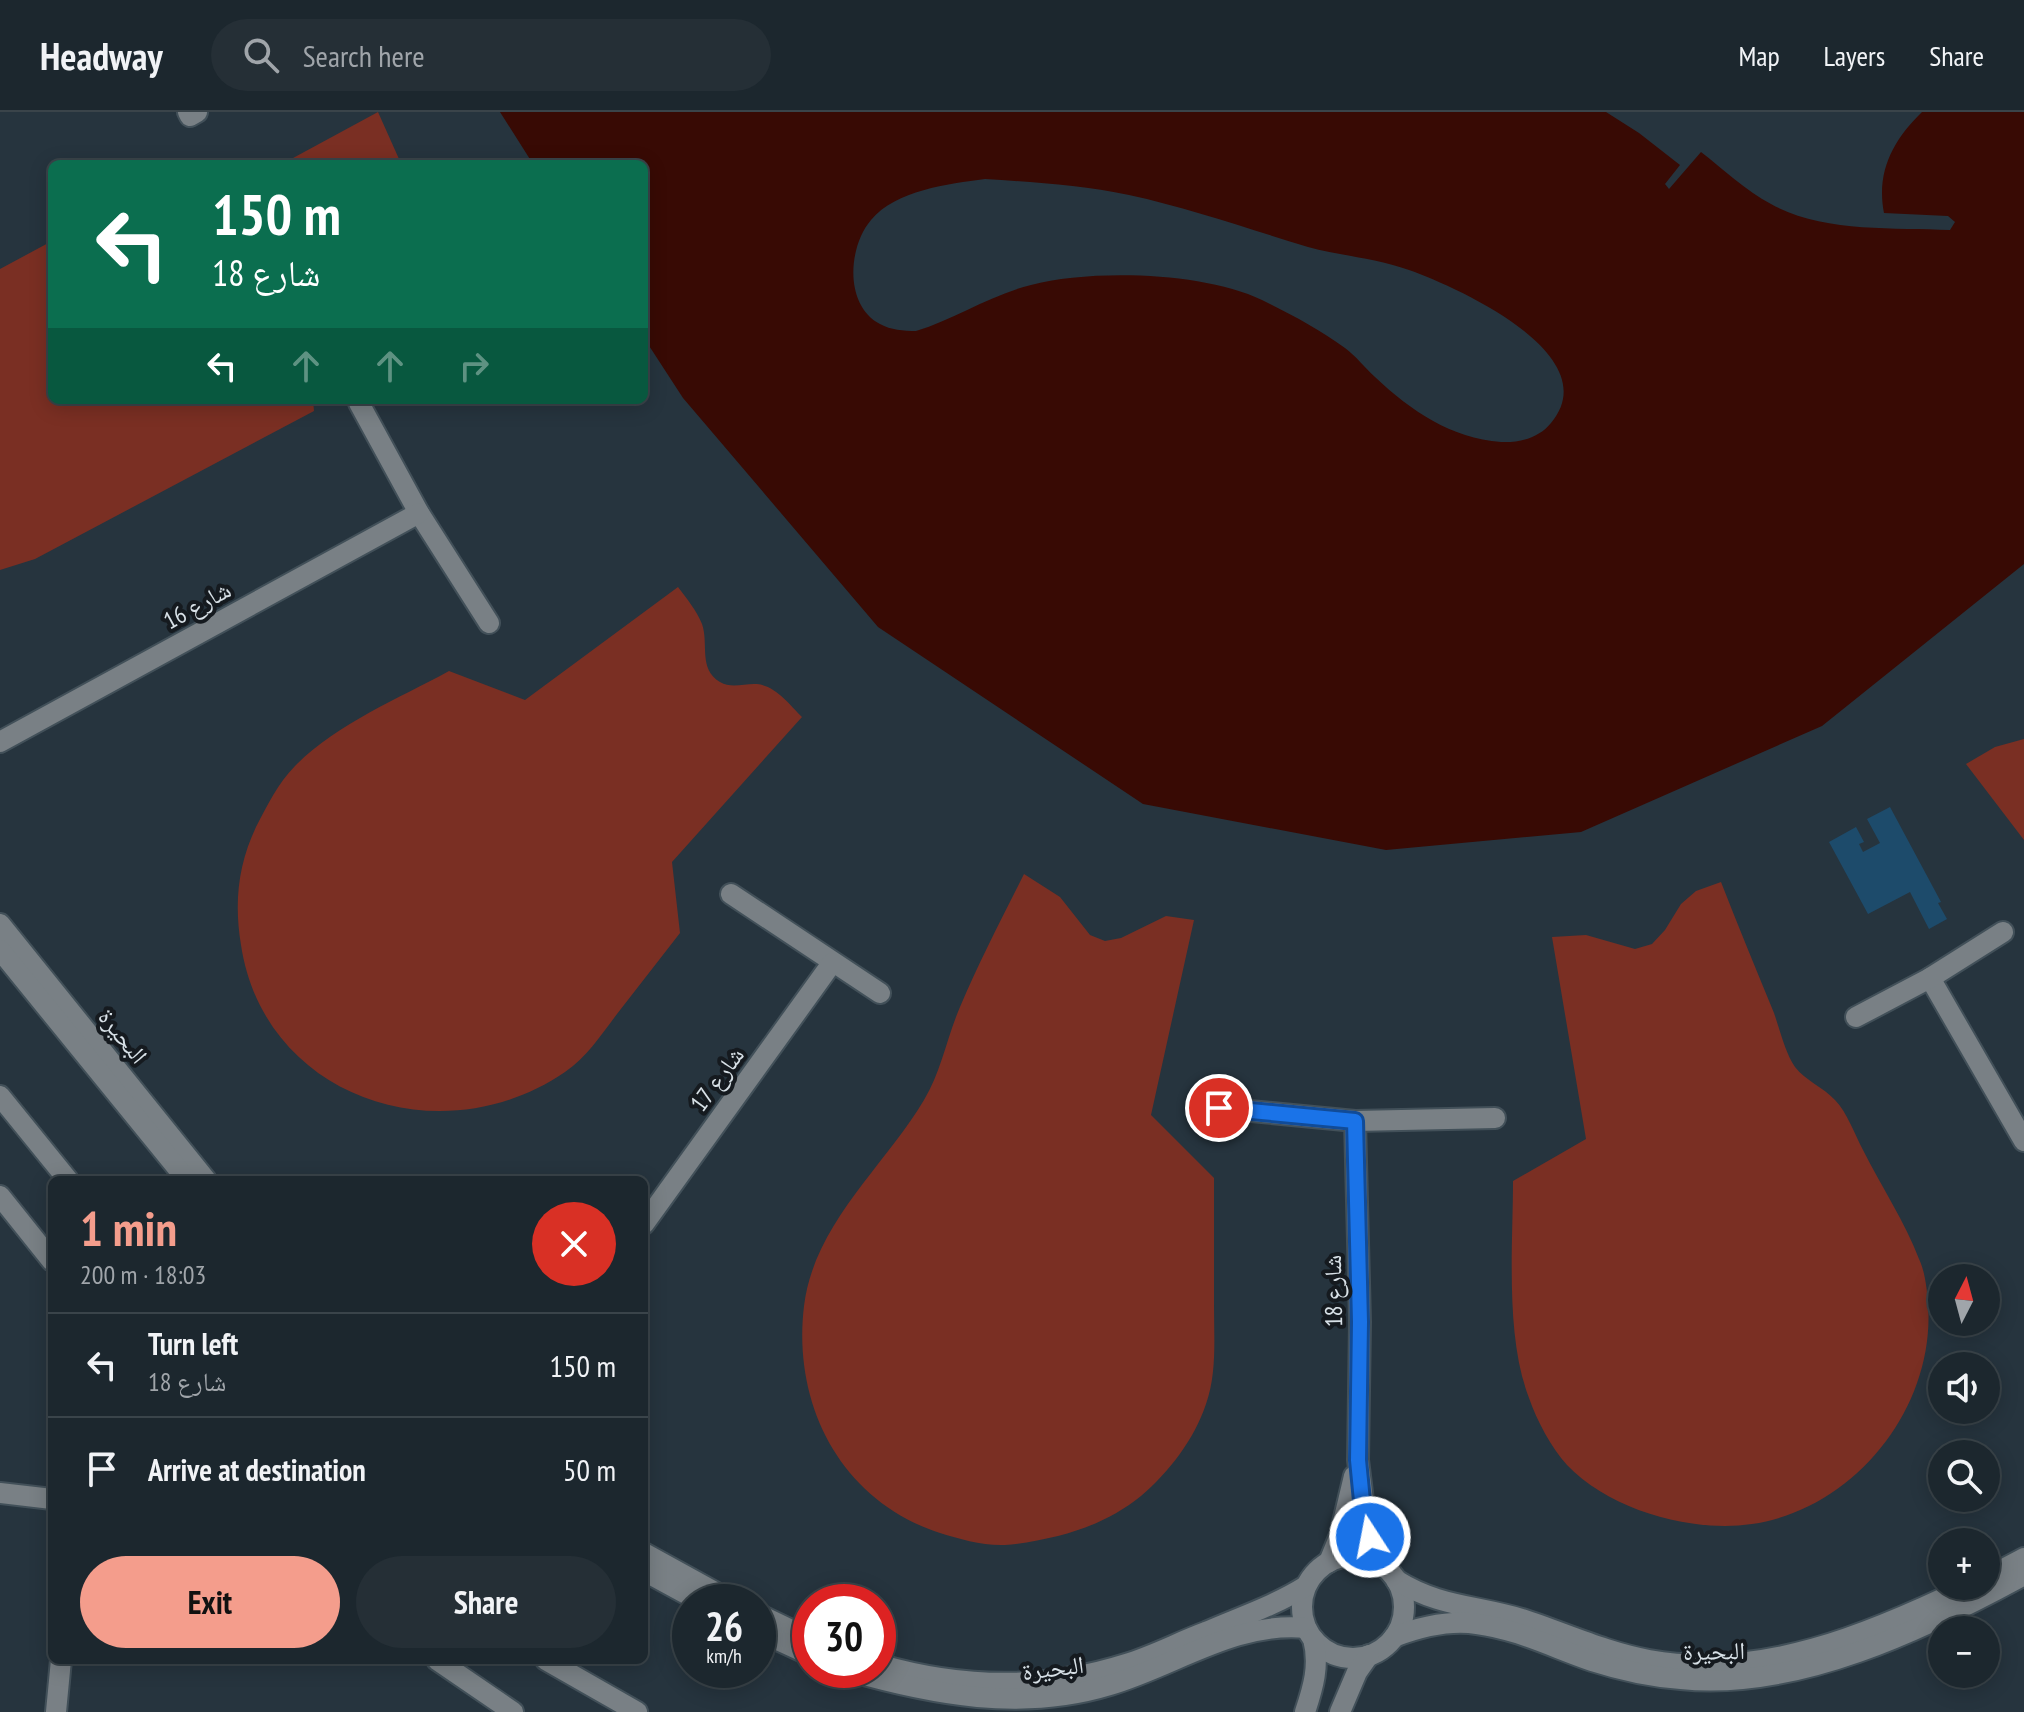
<!DOCTYPE html>
<html lang="en">
<head>
<meta charset="utf-8">
<style>
  body { margin:0; font-family:"PT Sans Narrow","Noto Naskh Arabic",sans-serif; background:#252f36; color:#f1f3f6; height:100vh; display:flex; flex-direction:column; font-size:30px; white-space:nowrap }
  * { box-sizing:border-box; margin:0 }
  p { font-size:26px; color:#a0a5aa }
  .icon { flex:none; width:44px; height:44px; fill:none; stroke:currentColor; stroke-width:2; stroke-linecap:round; stroke-linejoin:round }
  .map { position:relative; flex:1; overflow:hidden }
  .sheet { position:absolute; left:48px; top:1064px; width:600px; height:488px; display:flex; flex-direction:column; background:#1c272e; border-radius:12px; box-shadow:0 4px 20px #0003,0 0 0 2px #3a444a }
  .sheet>* { flex:none }
  .hud { position:absolute; left:48px; top:48px; width:600px; height:244px; border-radius:12px; box-shadow:0 4px 20px #0003,0 0 0 2px #3a444a; background:#0b6e4f; color:#fff; overflow:hidden }
  .needle { width:52px; rotate:6deg }
  .buttons { position:absolute; left:1928px; top:1152px; display:grid; gap:16px }
  .buttons a { display:grid; place-items:center; width:72px; height:72px; border-radius:50%; background:#1c272e; box-shadow:0 4px 20px #0003,0 0 0 2px #3a444a; font-size:40px }
  .speed { position:absolute; left:672px; top:1472px; display:flex; gap:16px; font-size:40px; font-weight:700; text-align:center }
  .speed>* { display:grid; place-content:center; width:104px; height:104px; border-radius:50%; background:#1c272e; box-shadow:0 4px 20px #0003,0 0 0 2px #3a444a; line-height:1 }
  .speed small { font-size:20px; font-weight:400 }
  .speed .limit { border:12px solid #d22; background:#fff; color:#111 }
  .pin { position:absolute; display:grid; place-items:center; width:68px; height:68px; color:#fff; margin:-34px; border:4px solid #fff; border-radius:50%; box-shadow:0 2px 8px #0007 }
  .me { position:absolute; width:88px; margin:-44px; rotate:349deg; stroke-linejoin:round; filter:drop-shadow(0 0 6px #0008) }
  .turn { display:flex; align-items:center; gap:28px; height:168px; padding:0 32px; font-size:36px }
  .turn .icon { width:104px; height:104px; stroke-width:2.5 }
  .turn b { display:block; font-size:56px; line-height:68px }
  .lanes { display:flex; align-items:center; height:76px; padding:0 32px; background:#0003; justify-content:center; gap:40px; direction:ltr }
  .lanes .off { opacity:.35 }
  .round { display:grid; place-items:center; flex:none; width:84px; height:84px; border-radius:42px; background:#252f36 }
  .headline { display:flex; align-items:center; justify-content:space-between; height:136px; padding:0 32px }
  h1 { font-size:48px; font-weight:800; line-height:60px; color:#f49d8c }
  .cta { display:flex; gap:16px; margin-top:auto; padding:16px 32px }
  .cta a { flex:1; height:92px; border-radius:48px; background:#f49d8c; color:#111; font-size:32px; font-weight:800; line-height:92px; text-align:center }
  .cta a+a { background:#252f36; color:#f1f3f6 }
  ul { padding:0; list-style:none }
  li { display:flex; align-items:center; gap:24px; height:104px; padding:0 32px; border-top:2px solid #3a444a }
  li div { flex:1 }
  li b { display:block; font-size:30px }
  li em { font-style:normal }
  header { display:flex; align-items:center; gap:48px; box-sizing:border-box; height:112px; padding:0 40px; background:#1c272e; border-bottom:2px solid #3a444a }
  header strong { font-size:38px }
  nav { display:flex; gap:44px; margin-inline-start:auto; font-size:28px }
  .search { width:560px; height:72px; background:#252f36; display:flex; align-items:center; gap:20px; box-sizing:border-box; padding:0 28px; border-radius:44px; color:#a0a5aa; font-size:30px }
  .map>svg:first-child { display:block }
  .green { fill:#7a2f23 }
  .water { fill:#380a04; fill-rule:evenodd }
  .building { fill:#1d4b6b }
  .lines { fill:none; stroke-linecap:round; stroke-linejoin:round }
  .minor-casing { stroke:#425059; stroke-width:24 }
  .minor { stroke:#798085; stroke-width:20 }
  .route-casing { stroke:#114b97; stroke-width:20 }
  .route { stroke:#1a73e8; stroke-width:14 }
  .labels { text-anchor:middle; dominant-baseline:central; stroke-width:8; stroke-linejoin:round; paint-order:stroke }
  .street-label { font-size:24px; fill:#d8e1e7; stroke:#151a1f }
</style>
</head>
<body>
<header>
<strong>Headway</strong>
<div class="search"><svg class="icon" aria-label="search" viewBox="0 0 24 24"><circle cx="10" cy="10" r="6"/><path d="M15 15l6 6"/></svg>Search here</div>
<nav><a>Map</a><a>Layers</a><a>Share</a></nav>
</header>
<div class="map">
<svg width="2024" height="1600" viewBox="0 0 2024 1600">
  <rect width="100%" height="100%" fill="#26343e"/>
  <!-- green -->
  <g class="green">
    <path d="M 378,0 L 399,47 L 399,52 L 282,52 Z"/>
    <path d="M 52,129 L 52,288 L 313,288 L 314,299 L 35,447 L 0,458 L 0,157 Z"/>
    <path d="M 678,475 C 687,487 697,499 702,512 C 709,532 698,557 720,570 C 732,577 745,571 757,572 C 776,574 789,592 802,605 L 672,750 L 680,821 C 659,848 638,875 617,902 C 601,923 587,945 565,960 C 441,1045 264,986 241,833 C 234,791 238,753 256,715 C 267,694 278,671 295,654 C 336,612 398,587 449,559 L 525,588 Z"/>
    <path d="M 2024,627 L 2024,728 L 1966,652 L 1995,635 Z"/>
    <path d="M 1024,762 L 1060,785 L 1090,823 L 1105,829 L 1121,826 L 1166,804 L 1194,808 L 1151,1003 L 1214,1066 C 1214,1108 1214,1151 1214,1193 C 1214,1226 1217,1261 1206,1292 C 1194,1328 1169,1360 1141,1384 C 1116,1404 1089,1416 1058,1424 C 1041,1428 1022,1432 1005,1433 C 983,1434 960,1427 940,1421 C 841,1389 792,1293 804,1194 C 814,1112 884,1055 924,988 C 941,960 947,925 960,895 C 979,850 1002,806 1024,762 Z"/>
    <path d="M 1721,770 C 1738,814 1756,857 1774,901 C 1780,918 1785,940 1795,955 C 1805,968 1824,976 1835,988 C 1847,1000 1855,1023 1863,1038 C 1881,1074 1905,1110 1919,1147 C 1925,1159 1927,1178 1928,1191 C 1936,1295 1855,1397 1752,1412 C 1691,1421 1610,1398 1567,1353 C 1551,1335 1537,1309 1529,1286 C 1505,1224 1513,1135 1513,1069 L 1586,1027 L 1552,825 L 1586,823 L 1635,837 L 1652,832 L 1665,818 L 1681,792 L 1696,779 Z"/>
  </g>
  <!-- water -->
  <path class="water" d="M 500,0 L 1606,0 L 1639,21 L 1680,53 L 1665,72 L 1669,77 L 1701,40 C 1723,57 1746,79 1771,92 C 1823,121 1892,115 1950,118 L 1955,110 L 1948,104 L 1884,101 C 1876,60 1893,28 1922,0 L 2024,0 L 2024,452 L 1822,614 L 1581,720 L 1386,738 L 1143,692 L 878,515 L 683,286 L 644,226 L 644,52 L 533,52 ZM 985,67 C 1033,70 1081,73 1129,83 C 1189,96 1249,117 1308,135 C 1341,144 1376,146 1409,158 C 1457,175 1608,243 1551,311 C 1539,326 1519,331 1501,330 C 1451,326 1411,299 1375,265 C 1365,256 1356,244 1345,236 C 1319,217 1291,202 1262,188 C 1204,160 1092,157 1031,173 C 990,183 955,207 916,219 C 903,219 891,218 880,212 C 844,193 848,135 871,108 C 896,78 948,72 985,67 Z"/>
  <!-- building -->
  <path class="building" d="M 1890,695 L 1941,790 L 1938,791 L 1947,807 L 1929,817 L 1910,780 L 1868,802 L 1829,730 L 1856,715 L 1864,730 L 1859,732 L 1863,740 L 1880,731 L 1867,707 Z"/>
  <g class="lines">
    <defs>
      <g id="minor">
        <path d="M 188,0 L 190,4 L 197,0"/>
        <path d="M 359,291 L 419,401 L 489,511"/>
        <path d="M 0,630 L 419,401"/>
        <path d="M 731,782 L 880,881"/>
        <path d="M 0,812 L 206,1068"/>
        <path d="M 0,838 L 187,1068"/>
        <path d="M 1930,866 L 2024,1029"/>
        <path d="M 1856,905 L 1930,866 L 2003,820"/>
        <path d="M 0,984 L 68,1068"/>
        <path d="M 1219,996 L 1355,1009 L 1495,1006"/>
        <path d="M 1355,1009 L 1360,1210 L 1358,1348 L 1366,1413 L 1382,1454"/>
        <path d="M 0,1084 L 52,1149"/>
        <path d="M 644,1112 L 832,851"/>
        <path d="M 0,1381 L 52,1387"/>
        <path d="M 644,1441 L 733,1490"/>
        <circle cx="1353" cy="1495" r="51"/>
        <path d="M 1329,1450 L 1340,1423 L 1354,1364"/>
        <path d="M 644,1459 L 701,1490"/>
        <path d="M 1986,1466 L 2024,1446"/>
        <path d="M 1396,1468 C 1439,1495 1475,1493 1522,1507 C 1565,1521 1605,1540 1649,1548 C 1761,1568 1870,1522 1969,1474"/>
        <path d="M 758,1502 L 810,1527"/>
        <path d="M 758,1519 L 810,1543"/>
        <path d="M 1394,1525 C 1420,1515 1449,1508 1477,1512 C 1517,1517 1554,1536 1592,1549 C 1620,1558 1652,1565 1681,1567 C 1797,1579 1925,1517 2024,1463"/>
        <path d="M 437,1548 L 513,1600"/>
        <path d="M 546,1548 L 637,1600"/>
        <path d="M 878,1552 C 960,1576 1044,1578 1126,1552 C 1153,1544 1179,1530 1206,1520 C 1240,1505 1274,1494 1306,1474"/>
        <path d="M 846,1558 C 933,1583 1022,1600 1110,1573 C 1175,1554 1235,1509 1306,1516"/>
        <path d="M 56,1600 L 61,1548"/>
        <path d="M 1305,1600 C 1313,1576 1320,1553 1313,1527"/>
        <path d="M 1340,1600 L 1357,1560 L 1369,1543"/>
      </g>
    </defs>
    <!-- minor casing -->
    <use href="#minor" class="minor-casing"/>
    <!-- minor -->
    <use href="#minor" class="minor"/>
  </g>
  <g class="lines">
    <defs>
      <path id="route" d="M 1219,996 L 1355,1009 L 1360,1210 L 1358,1348 L 1363,1399 L 1370,1425"/>
    </defs>
    <!-- route casing -->
    <use href="#route" class="route-casing"/>
    <!-- route -->
    <use href="#route" class="route"/>
  </g>
  <g class="labels">
    <!-- street labels -->
    <g class="street-label">
      <text transform="translate(197 493) rotate(-29)">شارع 16</text>
      <text transform="translate(123 924) rotate(51)">البحيرة</text>
      <text transform="translate(717 967) rotate(-54)">شارع 17</text>
      <text transform="translate(1333 1179) rotate(-91)">شارع 18</text>
      <text transform="translate(1714 1539) rotate(-1)">البحيرة</text>
      <text transform="translate(1053 1556) rotate(-7)">البحيرة</text>
    </g>
  </g>
</svg>
<div class="buttons">
<a><svg class="needle" viewBox="-14 -14 28 28"><path d="M0-13l5 13h-10z" fill="#e53935"/><path d="M0 13l5-13h-10z" fill="#a0a5aa"/></svg></a>
<a><svg class="icon" aria-label="sound" viewBox="0 0 24 24"><path d="M4 9h4l5-4v14l-5-4H4zM17 9q2 3 0 6"/></svg></a>
<a><svg class="icon" aria-label="search" viewBox="0 0 24 24"><circle cx="10" cy="10" r="6"/><path d="M15 15l6 6"/></svg></a>
<a>+</a>
<a>−</a>
</div>
<div class="speed"><div>26<small>km/h</small></div><div class="limit">30</div></div>
<div class="pin" style="left:1219px;top:996px;background:#d93025"><svg class="icon" aria-label="arrive" viewBox="0 0 24 24"><path d="M6 21V4h12l-3 4 3 4H6"/></svg></div>
<svg class="me" style="left:1370px;top:1425px" viewBox="-20 -20 40 40"><circle r="17" fill="#1a73e8" stroke="#fff" stroke-width="3"/><path d="M0-11L8 9 0 5-8 9z" fill="#fff"/></svg>
<div class="hud">
<div class="turn"><svg class="icon" aria-label="left" viewBox="0 0 24 24"><path d="M17 20v-9H6M10 6l-5 5 5 5"/></svg><div><b>150 m</b>شارع 18</div></div>
<div class="lanes"><svg class="icon" aria-label="left" viewBox="0 0 24 24"><path d="M17 20v-9H6M10 6l-5 5 5 5"/></svg><svg class="icon off" aria-label="ahead" viewBox="0 0 24 24"><path d="M12 20V5M6 11l6-6 6 6"/></svg><svg class="icon off" aria-label="ahead" viewBox="0 0 24 24"><path d="M12 20V5M6 11l6-6 6 6"/></svg><svg class="icon off" aria-label="right" viewBox="0 0 24 24"><path d="M7 20v-9h11M14 6l5 5-5 5"/></svg></div>
</div>
<section class="sheet">
<div class="headline"><div><h1>1 min</h1><p>200 m · 18:03</p></div><a class="round" style="background:#d93025;color:#fff"><svg class="icon" aria-label="close" viewBox="0 0 24 24"><path d="M6 6l12 12M18 6L6 18"/></svg></a></div>
<ul>
<li><svg class="icon" aria-label="left" viewBox="0 0 24 24"><path d="M17 20v-9H6M10 6l-5 5 5 5"/></svg><div><b>Turn left</b><p>شارع 18</p></div><em>150 m</em></li>
<li><svg class="icon" aria-label="arrive" viewBox="0 0 24 24"><path d="M6 21V4h12l-3 4 3 4H6"/></svg><div><b>Arrive at destination</b></div><em>50 m</em></li>
</ul>
<div class="cta"><a>Exit</a><a>Share</a></div>
</section>
</div>
</body>
</html>
